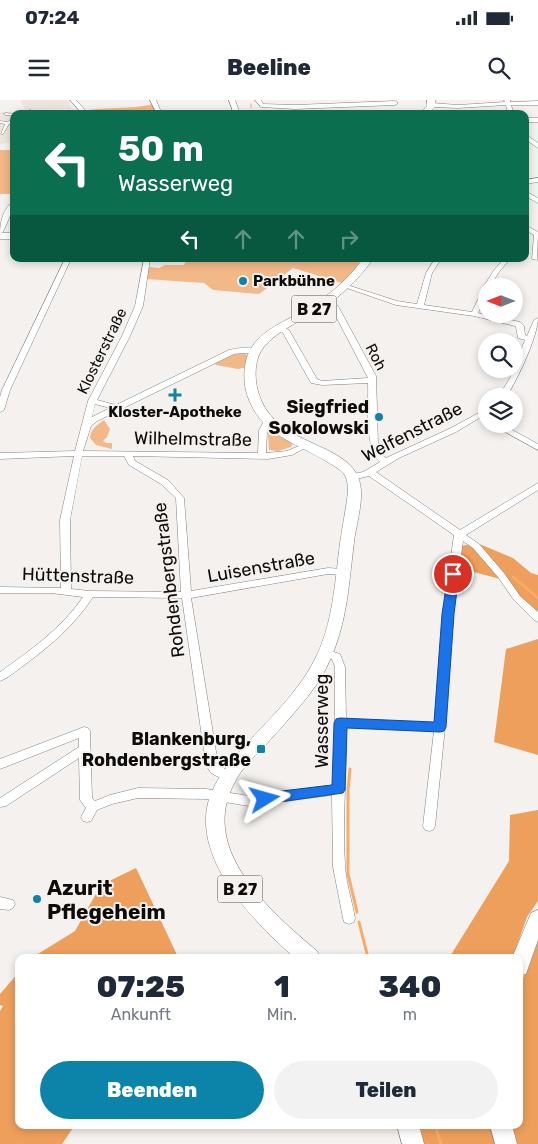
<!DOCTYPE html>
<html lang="de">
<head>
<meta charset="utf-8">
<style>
  body { margin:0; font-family:Rubik,sans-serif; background:#f2f2f3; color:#1f2937; height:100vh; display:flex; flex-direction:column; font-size:19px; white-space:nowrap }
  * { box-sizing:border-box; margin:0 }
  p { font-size:16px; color:#747a83 }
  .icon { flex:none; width:28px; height:28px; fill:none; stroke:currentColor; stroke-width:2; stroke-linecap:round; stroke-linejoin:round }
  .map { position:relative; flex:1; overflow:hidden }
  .sheet { position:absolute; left:15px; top:854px; width:508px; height:175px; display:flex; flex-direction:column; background:#fff; border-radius:10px; box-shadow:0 2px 8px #0003 }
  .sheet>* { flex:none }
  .guide { position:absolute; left:10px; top:10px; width:519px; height:152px; border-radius:10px; box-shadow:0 2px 8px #0003; background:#0b6e4f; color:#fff; overflow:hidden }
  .needle { width:32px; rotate:270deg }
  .buttons { position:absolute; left:478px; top:178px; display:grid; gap:10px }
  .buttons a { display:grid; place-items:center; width:45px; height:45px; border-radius:50%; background:#fff; box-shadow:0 2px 8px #0003; font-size:25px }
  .pin { position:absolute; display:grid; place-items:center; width:42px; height:42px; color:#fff; margin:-21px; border:2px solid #fff; border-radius:50%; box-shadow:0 1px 5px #0007 }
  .me { position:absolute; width:55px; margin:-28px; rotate:82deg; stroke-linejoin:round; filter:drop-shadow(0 0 4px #0008) }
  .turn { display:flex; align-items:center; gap:18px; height:105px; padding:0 25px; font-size:22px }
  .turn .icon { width:65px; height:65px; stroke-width:2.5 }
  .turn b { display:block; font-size:35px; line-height:42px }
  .lanes { display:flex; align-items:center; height:48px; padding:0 25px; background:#0003; justify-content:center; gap:25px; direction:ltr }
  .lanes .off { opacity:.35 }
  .eta { display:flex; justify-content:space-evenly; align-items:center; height:85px; text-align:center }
  .eta b { font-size:30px; font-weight:800; line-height:35px }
  .action { display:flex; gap:10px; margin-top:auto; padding:10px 25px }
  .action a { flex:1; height:58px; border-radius:30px; background:#0c84a9; color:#fff; font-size:20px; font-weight:800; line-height:58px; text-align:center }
  .action a+a { background:#f2f2f3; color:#1f2937 }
  .status { display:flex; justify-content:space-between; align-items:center; height:35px; padding:0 25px; background:#fff; direction:ltr }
  .status svg { height:14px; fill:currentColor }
  header { display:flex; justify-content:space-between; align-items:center; height:65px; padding:0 25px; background:#fff; font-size:22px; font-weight:800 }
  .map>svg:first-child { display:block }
  .built { fill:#eee5dd }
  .green { fill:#f3b888 }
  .forest { fill:#ee9f5b }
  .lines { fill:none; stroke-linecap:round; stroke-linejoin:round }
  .stream-far2 { stroke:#fbab67; stroke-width:1 }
  .stream-far1 { stroke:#fbab67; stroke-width:2.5 }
  .stream { stroke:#fbab67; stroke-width:3 }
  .pedestrian-casing { stroke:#84817f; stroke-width:1 }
  .minor-casing { stroke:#84817f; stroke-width:1 }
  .primary-casing { stroke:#84817f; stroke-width:1 }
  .pedestrian { fill:#fff; fill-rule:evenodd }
  .minor { fill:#fff; fill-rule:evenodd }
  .primary { fill:#fff; fill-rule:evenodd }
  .route { fill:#1a73e8; stroke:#114b97 }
  .poi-dot { fill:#0c84a9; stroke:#f4f1ee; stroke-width:2 }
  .labels { text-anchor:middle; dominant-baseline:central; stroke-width:4; stroke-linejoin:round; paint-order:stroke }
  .far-poi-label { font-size:15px; font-weight:bold; fill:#0d0c0b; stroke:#f4f1ee; text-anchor:start }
  .far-street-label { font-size:15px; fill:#0d0c0b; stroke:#f4f1ee }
  .shield { fill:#f4f1ee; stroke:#52514f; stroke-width:1 }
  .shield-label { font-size:16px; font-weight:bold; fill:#0d0c0b }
  .poi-label { font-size:18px; font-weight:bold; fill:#0d0c0b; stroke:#f4f1ee; text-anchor:end }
  .street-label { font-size:18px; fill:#0d0c0b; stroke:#f4f1ee }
  .near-poi-label { font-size:21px; font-weight:bold; fill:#0d0c0b; stroke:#f4f1ee; text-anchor:start }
</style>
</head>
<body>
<div class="status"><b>07:24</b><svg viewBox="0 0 49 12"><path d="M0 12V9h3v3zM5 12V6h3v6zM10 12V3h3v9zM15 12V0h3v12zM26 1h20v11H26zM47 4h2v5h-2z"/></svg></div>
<header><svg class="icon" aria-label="menu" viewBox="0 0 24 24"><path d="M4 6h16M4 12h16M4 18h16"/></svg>Beeline<svg class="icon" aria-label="search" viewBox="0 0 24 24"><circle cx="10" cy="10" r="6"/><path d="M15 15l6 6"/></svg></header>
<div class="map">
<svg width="538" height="1044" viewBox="0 0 538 1044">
  <rect width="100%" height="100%" fill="#f4f1ee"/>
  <!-- built -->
  <g class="built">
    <path d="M 21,0 L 67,0 L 72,9 L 25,10 Z"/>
    <path d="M 0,12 L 77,12 L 72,14 L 14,14 L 14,43 L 4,43 L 0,45 Z"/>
  </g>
  <!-- green -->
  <g class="green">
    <path d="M 153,4 L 158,14 L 72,14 C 98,5 126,11 153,4 Z"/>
    <path d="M 0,50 L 14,50 L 14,60 L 9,62 L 14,65 L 14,77 L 11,77 L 13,66 L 10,77 L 14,78 L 14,94 L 0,94 Z"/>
    <path d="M 187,159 L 361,159 L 354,171 L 342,183 L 293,168 L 259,194 L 213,190 L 204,183 L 146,179 L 149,167 L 159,168 L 165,165 L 184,165 Z"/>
    <path d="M 235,253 L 243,253 L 247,255 L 247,267 L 238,269 L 216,265 L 215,263 Z"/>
    <path d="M 104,320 L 110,329 L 107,337 L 103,341 L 106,343 L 112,343 L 112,349 L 96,345 L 90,338 C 90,330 98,324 104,320 Z"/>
    <path d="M 267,329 L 290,342 L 292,344 L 291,347 L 278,351 L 269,350 L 268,334 L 266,333 Z"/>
  </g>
  <!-- forest -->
  <g class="forest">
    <path d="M 477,443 L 513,458 L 531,473 L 538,475 L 538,520 L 500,479 L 459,468 L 461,446 Z"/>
    <path d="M 538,539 L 538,655 L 494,642 L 506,549 Z"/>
    <path d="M 538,710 L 538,801 L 527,817 L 513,857 L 449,858 L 509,761 L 510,715 Z"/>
    <path d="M 136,768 L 178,857 L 33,857 L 75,831 L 101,785 Z"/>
    <path d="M 538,834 L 538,1044 L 513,1044 L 508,1025 L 519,1025 L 519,890 Z"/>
    <path d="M 19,872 L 19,1025 L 75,1025 L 62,1044 L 0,1044 L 0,911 L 3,906 L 0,905 L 0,894 Z"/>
    <path d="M 418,1025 L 492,1025 L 497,1044 L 423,1044 Z"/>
  </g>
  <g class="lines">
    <!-- stream-far2 -->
    <path class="stream-far2" d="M 251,4 L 251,8"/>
    <!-- stream-far1 -->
    <path class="stream-far1" d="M 513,477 L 538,498"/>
    <!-- stream -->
    <g class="stream">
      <path d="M 350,669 L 348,690 L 348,774 L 357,812"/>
      <path d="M 359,822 L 368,858"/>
      <path d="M 435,1025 L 441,1044"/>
    </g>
    <defs>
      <g id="pedestrian">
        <path d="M 30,10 L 33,11 L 30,14 L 25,14 Z"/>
        <path d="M 6,13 L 16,14 L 14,14 L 14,15 L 5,15 L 4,14 Z"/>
        <path d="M 14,19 L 14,22 L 9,24 L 3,34 L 1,34 L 5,24 L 0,23 L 0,21 L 7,22 Z"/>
      </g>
      <g id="minor">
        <path d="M 70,0 L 76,0 L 84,9 L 84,11 L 80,11 Z"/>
        <path d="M 150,0 L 156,0 L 162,14 L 157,14 Z"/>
        <path d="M 229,0 L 235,0 L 240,14 L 234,14 Z"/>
        <path d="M 255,0 L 261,0 L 263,4 L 295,5 L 395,1 L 398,3 L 395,5 L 295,9 L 261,7 Z"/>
        <path d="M 504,0 L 510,0 L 510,2 L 538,1 L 538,5 L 511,5 L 514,14 L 508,14 L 506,5 L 458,8 L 432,7 L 429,5 L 432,3 L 458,5 L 505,2 Z"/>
        <rect x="525" y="18" width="13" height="4"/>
        <path d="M 525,34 L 538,43 L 538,48 L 525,39 Z"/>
        <path d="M 538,78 L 538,82 L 525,84 L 525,80 Z"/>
        <path d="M 525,91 L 538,98 L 538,103 L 525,96 Z"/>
        <path d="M 14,101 L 14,107 L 3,132 L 0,134 C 0,122 3,108 14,101 Z"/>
        <path d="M 525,125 L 538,132 L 537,160 L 532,159 L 534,135 L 525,130 Z"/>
        <path d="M 65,159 L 71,159 L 10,290 L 4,310 L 0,312 L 0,297 L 2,290 Z"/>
        <path d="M 144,159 L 150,159 L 143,206 L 130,236 L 97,300 L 116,305 L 229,250 C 239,248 250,246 259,251 C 253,255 242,252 234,254 L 97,321 L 91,326 L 83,351 L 258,353 L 259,330 L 264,321 L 270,321 L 271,323 L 267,330 L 266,353 L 287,351 L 306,343 L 310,345 L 292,355 L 268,359 L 133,356 L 135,361 L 168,380 L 184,398 L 191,491 L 328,468 L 343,469 L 348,472 L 343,475 L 328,474 L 191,498 L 218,664 L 232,674 L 234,677 L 232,680 L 228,682 L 211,673 L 206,665 L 182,498 L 93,497 C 74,526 50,546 23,566 C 16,571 8,578 0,581 L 0,572 C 31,550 62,528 83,497 L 51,493 L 0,493 L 0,487 L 61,488 L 60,420 L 74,356 L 0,359 L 0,353 L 75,351 L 88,301 L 122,236 L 135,206 ZM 95,304 L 110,308 L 92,317 ZM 82,356 L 124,356 L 129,365 L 161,384 L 176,398 L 181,492 L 90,491 L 71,489 L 70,420 Z"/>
        <path d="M 435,159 L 441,159 L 432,173 L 424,205 L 472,212 L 484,187 L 484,186 L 494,170 L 504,159 L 510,159 L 499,172 L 490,186 L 486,186 L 486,196 L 478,213 L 520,222 L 524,226 L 525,235 L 527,236 L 534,220 L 538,218 C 538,236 517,280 507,296 L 499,296 L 510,278 L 525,240 L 518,238 L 516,227 L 515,226 L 474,216 L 396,205 L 341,186 L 344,184 L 397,201 L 417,204 L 426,173 Z"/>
        <path d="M 326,199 L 338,206 L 376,276 L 378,345 L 382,355 L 386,358 L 451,328 L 486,309 L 486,314 L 456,332 L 399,358 L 376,372 L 460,430 L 538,383 L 538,390 L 466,435 L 479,444 L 504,473 L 520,496 L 538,512 L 538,522 L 534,520 L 514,500 L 498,477 L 473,448 L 463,441 L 453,514 L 445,627 L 435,726 L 433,730 L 429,731 L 425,730 L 423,726 L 434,631 L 346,627 C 347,674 342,719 345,765 C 346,783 352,801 355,818 L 354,822 L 349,824 L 344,822 L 343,818 L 333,767 L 332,695 L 249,706 L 206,699 L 138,698 L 112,704 L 97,710 L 91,721 L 87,722 L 83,721 L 81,717 L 86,708 L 80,700 L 79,658 L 6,706 L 0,707 L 0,698 L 79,647 L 79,638 L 0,669 L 0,659 L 84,627 L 88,628 L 90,631 L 92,698 L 95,701 L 110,695 L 138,688 L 206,689 L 249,696 L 333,685 L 335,668 L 335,567 L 332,559 L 321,556 L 320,553 L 321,550 L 325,549 L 340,554 L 345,567 L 346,619 L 435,623 L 443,514 L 454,435 L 369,376 L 352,380 L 348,377 L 349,375 L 363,372 L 380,362 C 364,348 369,304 368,283 L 322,285 L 311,283 L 283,233 L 277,228 L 281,226 L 289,230 L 317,279 L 322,281 L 368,278 L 331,207 L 323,201 Z"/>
        <path d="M 491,324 L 501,324 L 538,344 L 538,350 Z"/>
        <path d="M 0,797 L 13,800 L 15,804 L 13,808 L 9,810 L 0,809 Z"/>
      </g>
      <g id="primary">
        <path d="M 427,0 L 435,0 L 435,7 L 428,14 L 419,14 L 427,6 Z"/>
        <rect x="0" y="133" width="14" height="6"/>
        <path d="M 363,159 L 373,159 C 361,176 347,190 330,203 C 309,219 263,233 257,261 C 254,274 256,288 261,300 C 280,345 344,343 358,377 C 366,396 356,423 354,442 C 352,456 351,471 349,485 C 345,519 337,552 319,581 C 303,605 282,626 263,648 C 253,658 241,669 235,682 C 197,749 271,812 317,851 L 320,858 L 295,858 C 255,823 194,762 208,703 C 212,687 223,670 234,658 C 261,626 296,597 315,559 C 333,524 335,482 340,443 C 342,429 345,414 347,400 C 348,392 349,381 344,374 C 339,368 332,365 326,361 C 296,343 263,335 249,300 C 244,288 243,273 246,261 C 253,229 292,220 315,204 C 334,191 350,177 363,159 Z"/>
        <path d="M 538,810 L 538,840 L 526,874 L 519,876 L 519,858 L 512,858 L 531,813 Z"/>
        <path d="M 397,1025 L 419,1025 L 424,1044 L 402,1044 Z"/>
        <path d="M 490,1025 L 512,1025 L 517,1044 L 495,1044 Z"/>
      </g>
    </defs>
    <!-- pedestrian casing -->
    <use href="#pedestrian" class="pedestrian-casing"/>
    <!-- minor casing -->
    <use href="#minor" class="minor-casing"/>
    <!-- primary casing -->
    <use href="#primary" class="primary-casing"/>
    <!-- pedestrian -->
    <use href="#pedestrian" class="pedestrian"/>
    <!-- minor -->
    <use href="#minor" class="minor"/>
    <!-- primary -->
    <use href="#primary" class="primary"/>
  </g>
  <!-- route -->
  <path class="route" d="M 453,470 L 459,474 L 454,514 L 446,627 L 444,631 L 440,632 L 347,628 L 345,690 L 343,693 L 265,704 L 260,703 L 258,699 L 260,695 L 265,693 L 332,685 L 334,623 L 336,619 L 340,618 L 434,622 L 442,514 L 448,474 Z"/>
  <!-- markers -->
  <g class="poi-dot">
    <circle cx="243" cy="181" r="5"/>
    <path d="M172.5 287.5h5v5h5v5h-5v5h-5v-5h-5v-5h5z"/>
    <circle cx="379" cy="317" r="5"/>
    <rect x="256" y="644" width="10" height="10" rx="2.5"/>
    <circle cx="37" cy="799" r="5"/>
  </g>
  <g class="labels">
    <!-- far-poi labels -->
    <g class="far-poi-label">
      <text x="253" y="181">Parkbühne</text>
      <text x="175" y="312" text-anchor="middle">Kloster-Apotheke</text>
    </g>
    <!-- far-street labels -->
    <g class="far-street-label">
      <text transform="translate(102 251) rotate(-64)">Klosterstraße</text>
      <text transform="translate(376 257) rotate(63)">Roh</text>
    </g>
    <!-- shield labels -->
    <g class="shield">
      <rect x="291.5" y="195.5" width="45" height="27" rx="4"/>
      <rect x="217.5" y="775.5" width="45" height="27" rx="4"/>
    </g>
    <g class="shield-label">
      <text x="314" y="209">B 27</text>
      <text x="240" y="789">B 27</text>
    </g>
    <!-- poi labels -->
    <g class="poi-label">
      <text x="369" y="307">Siegfried<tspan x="369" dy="21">Sokolowski</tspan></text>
      <text x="251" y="639">Blankenburg,<tspan x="251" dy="21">Rohdenbergstraße</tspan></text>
    </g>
    <!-- street labels -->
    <g class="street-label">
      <text transform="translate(412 332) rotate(-27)">Welfenstraße</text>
      <text transform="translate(193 339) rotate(1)">Wilhelmstraße</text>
      <text transform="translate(261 467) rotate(-10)">Luisenstraße</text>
      <text transform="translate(78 476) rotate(2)">Hüttenstraße</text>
      <text transform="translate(169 480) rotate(-97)">Rohdenbergstraße</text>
      <text transform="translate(322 621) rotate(-90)">Wasserweg</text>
    </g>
    <!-- near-poi labels -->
    <g class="near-poi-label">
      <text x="47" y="787">Azurit<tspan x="47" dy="24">Pflegeheim</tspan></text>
    </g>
  </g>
</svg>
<div class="buttons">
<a><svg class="needle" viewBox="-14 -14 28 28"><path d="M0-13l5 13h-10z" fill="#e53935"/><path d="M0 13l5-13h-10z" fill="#747a83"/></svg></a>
<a><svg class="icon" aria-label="search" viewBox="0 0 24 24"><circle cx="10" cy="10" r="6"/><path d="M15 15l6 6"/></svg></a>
<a><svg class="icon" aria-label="layers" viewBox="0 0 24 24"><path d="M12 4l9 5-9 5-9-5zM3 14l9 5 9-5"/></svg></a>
</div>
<div class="pin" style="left:453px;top:474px;background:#d93025"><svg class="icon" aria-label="arrive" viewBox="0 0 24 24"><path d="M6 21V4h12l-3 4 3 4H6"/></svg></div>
<svg class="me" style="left:265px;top:699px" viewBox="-20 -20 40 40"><path d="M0-17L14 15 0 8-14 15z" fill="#1a73e8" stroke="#fff" stroke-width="4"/></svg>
<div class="guide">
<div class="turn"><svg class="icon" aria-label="left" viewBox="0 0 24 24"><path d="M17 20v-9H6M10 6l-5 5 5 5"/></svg><div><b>50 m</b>Wasserweg</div></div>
<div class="lanes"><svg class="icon" aria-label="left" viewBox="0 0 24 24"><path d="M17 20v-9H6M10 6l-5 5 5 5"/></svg><svg class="icon off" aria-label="ahead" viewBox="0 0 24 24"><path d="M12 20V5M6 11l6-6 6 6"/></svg><svg class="icon off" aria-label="ahead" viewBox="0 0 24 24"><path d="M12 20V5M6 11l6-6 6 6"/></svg><svg class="icon off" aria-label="right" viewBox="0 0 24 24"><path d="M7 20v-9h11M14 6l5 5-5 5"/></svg></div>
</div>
<section class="sheet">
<div class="eta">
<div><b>07:25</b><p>Ankunft</p></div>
<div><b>1</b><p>Min.</p></div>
<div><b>340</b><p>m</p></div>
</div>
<div class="action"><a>Beenden</a><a>Teilen</a></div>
</section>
</div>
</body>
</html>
